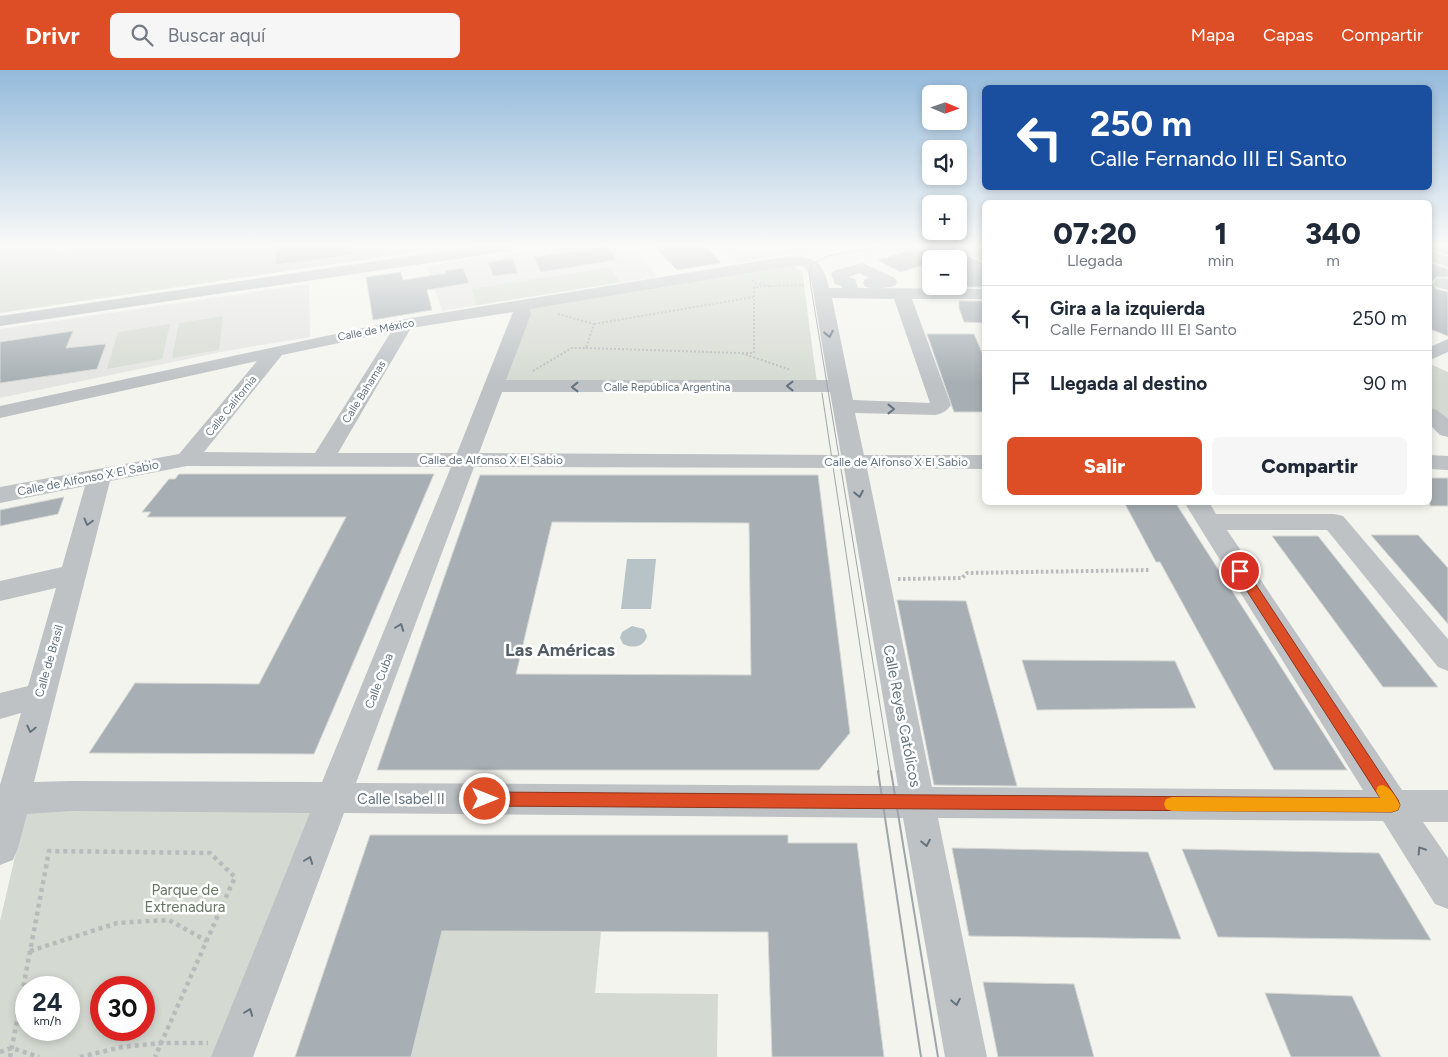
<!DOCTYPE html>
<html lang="es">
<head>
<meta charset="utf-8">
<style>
  body { margin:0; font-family:Figtree,sans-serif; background:#f6f6f7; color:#1f2937; height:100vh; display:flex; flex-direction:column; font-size:19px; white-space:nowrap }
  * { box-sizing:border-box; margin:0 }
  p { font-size:16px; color:#747a83 }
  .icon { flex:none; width:28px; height:28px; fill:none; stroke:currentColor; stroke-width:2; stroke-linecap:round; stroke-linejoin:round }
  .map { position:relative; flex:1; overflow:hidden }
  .details { position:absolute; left:982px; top:130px; width:450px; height:305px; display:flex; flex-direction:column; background:#fff; border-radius:8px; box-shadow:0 2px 8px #0003 }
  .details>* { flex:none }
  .hud { position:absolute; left:982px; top:15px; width:450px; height:105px; border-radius:8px; box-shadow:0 2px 8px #0003; background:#1a4fa0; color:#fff; overflow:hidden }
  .needle { width:32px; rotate:92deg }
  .tools { position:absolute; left:922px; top:15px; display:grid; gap:10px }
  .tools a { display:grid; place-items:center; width:45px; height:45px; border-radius:8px; background:#fff; box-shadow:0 2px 8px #0003; font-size:25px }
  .speed { position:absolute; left:15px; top:906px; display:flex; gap:10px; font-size:25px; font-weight:700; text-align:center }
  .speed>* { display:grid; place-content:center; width:65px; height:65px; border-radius:50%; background:#fff; box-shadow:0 2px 8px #0003; line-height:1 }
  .speed small { font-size:12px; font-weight:400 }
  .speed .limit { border:8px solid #d22; background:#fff; color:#111 }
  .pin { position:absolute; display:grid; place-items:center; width:42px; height:42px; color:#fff; margin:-21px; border:2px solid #fff; border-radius:50%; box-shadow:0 1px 5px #0007 }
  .me { position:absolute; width:55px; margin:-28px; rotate:90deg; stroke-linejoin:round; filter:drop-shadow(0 0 4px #0008) }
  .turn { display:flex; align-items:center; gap:18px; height:105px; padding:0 25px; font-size:22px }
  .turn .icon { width:65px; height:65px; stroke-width:2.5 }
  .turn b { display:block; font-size:35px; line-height:42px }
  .eta { display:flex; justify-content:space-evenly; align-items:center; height:85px; text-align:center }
  .eta b { font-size:30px; font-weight:800; line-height:35px }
  .cta { display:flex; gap:10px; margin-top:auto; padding:10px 25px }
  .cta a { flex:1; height:58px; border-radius:8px; background:#dd4e26; color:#fff; font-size:20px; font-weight:800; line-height:58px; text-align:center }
  .cta a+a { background:#f6f6f7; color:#1f2937 }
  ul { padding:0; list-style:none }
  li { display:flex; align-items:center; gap:15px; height:65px; padding:0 25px; border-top:1px solid #e0e1e3 }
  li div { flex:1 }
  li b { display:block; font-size:19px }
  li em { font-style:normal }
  header { display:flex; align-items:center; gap:30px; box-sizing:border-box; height:70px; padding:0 25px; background:#dd4e26; color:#fff }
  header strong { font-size:24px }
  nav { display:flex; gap:28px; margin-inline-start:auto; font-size:18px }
  .search { width:350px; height:45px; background:#f6f6f7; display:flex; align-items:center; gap:12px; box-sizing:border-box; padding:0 18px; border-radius:8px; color:#747a83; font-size:19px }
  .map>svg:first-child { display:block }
  .built { fill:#e4e5e3 }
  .green { fill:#d4dad1; fill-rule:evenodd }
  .water { fill:#b7c3c7 }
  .building { fill:#a7afb4; stroke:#d5d5d2; fill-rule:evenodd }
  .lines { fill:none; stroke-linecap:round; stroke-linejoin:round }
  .path-far2 { stroke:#b8babc; stroke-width:2; stroke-dasharray:2 2; stroke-linecap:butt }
  .path-far1 { stroke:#b8babc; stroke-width:4; stroke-dasharray:2.5 2.5; stroke-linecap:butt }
  .path { stroke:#b8babc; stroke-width:4.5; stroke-dasharray:4 4; stroke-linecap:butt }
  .minor { fill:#bec2c5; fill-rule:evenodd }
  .tram-far1 { stroke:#9fa5aa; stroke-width:1 }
  .tram { stroke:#9fa5aa; stroke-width:2 }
  .oneway { stroke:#637380 }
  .route { fill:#dd4e26; stroke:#903319 }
  .slow { fill:#f59e0b }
  .labels { text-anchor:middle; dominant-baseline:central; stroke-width:5; stroke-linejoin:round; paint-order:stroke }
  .far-street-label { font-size:11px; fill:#637380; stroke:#fff }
  .street-label { font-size:12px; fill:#637380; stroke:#fff }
  .near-street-label { font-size:15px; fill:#637380; stroke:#fff }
  .near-park-label { font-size:15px; fill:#667762; stroke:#fff }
  .district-label { font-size:18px; font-weight:bold; fill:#515c65; stroke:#fff }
</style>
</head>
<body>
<header>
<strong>Drivr</strong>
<div class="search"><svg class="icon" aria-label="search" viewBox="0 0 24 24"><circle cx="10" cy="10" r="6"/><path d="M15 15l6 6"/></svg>Buscar aquí</div>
<nav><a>Mapa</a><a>Capas</a><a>Compartir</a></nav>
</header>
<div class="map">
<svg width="1448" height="987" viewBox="0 0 1448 987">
  <rect width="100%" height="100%" fill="#f4f4ef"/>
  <!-- built -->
  <g class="built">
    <path d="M 562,176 L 635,176 L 657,207 L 442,241 L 427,196 Z"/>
    <path d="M 721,176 L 834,176 L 739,193 Z"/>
    <path d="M 309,214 L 310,267 L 226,281 L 0,328 L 0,259 Z"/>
  </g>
  <!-- green -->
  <g class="green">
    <path d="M 0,176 L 60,176 L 58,180 L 95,176 L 457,176 L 0,243 Z"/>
    <path d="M 791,195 L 802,201 L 817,313 L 503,316 L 531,238 Z"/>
    <path d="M 610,197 L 620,212 L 476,235 L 472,219 Z"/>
    <path d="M 223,246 L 219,280 L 172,288 L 179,253 Z"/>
    <path d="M 170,254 L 162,289 L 107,299 L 118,262 Z"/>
    <path d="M 1430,294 L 1448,302 L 1448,355 L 1430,338 Z"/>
    <path d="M 28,731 L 328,732 L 228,987 L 0,987 L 0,851 ZM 26,918 L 69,918 L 69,960 L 26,960 ZM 101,918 L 144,918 L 144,960 L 101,960 Z"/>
    <path d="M 442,861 L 601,862 L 595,923 L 718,924 L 717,987 L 411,987 Z"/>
  </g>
  <!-- water -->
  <g class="water">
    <path d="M 627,489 L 656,489 L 651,539 L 621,539 Z"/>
    <path d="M 632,556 L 644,559 L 647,566 C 644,577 633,579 623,574 L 620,568 L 622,562 Z"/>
  </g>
  <!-- building -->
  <g class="building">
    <path d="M 276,176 L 352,176 L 352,185 L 275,195 Z"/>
    <path d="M 608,176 L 617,190 L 541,202 L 534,187 Z"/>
    <path d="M 654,176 L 706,176 L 721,193 L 677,200 Z"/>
    <path d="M 917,176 L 953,176 L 957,181 L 985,194 L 985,217 L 959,217 L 959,189 L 931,189 L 931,193 L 900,202 L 878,190 L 920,177 Z"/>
    <path d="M 1430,176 L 1448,176 L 1448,185 L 1430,179 Z"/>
    <path d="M 512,188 L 518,203 L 493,206 L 488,192 Z"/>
    <path d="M 1430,193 L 1448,199 L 1448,207 L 1436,207 L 1432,212 L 1436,219 L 1448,222 L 1448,266 L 1430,259 Z"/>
    <path d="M 463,198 L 469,213 L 427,220 L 432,240 L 373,250 L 366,207 L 401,202 L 403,210 L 446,203 L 445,201 Z"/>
    <path d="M 959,231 L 985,231 L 985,253 L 964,252 L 959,238 Z"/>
    <path d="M 73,261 L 66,278 L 106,274 L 97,299 L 0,313 L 0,272 Z"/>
    <path d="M 927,264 L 974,264 L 985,290 L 985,342 L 954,342 Z"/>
    <path d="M 179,404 L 434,404 L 314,684 L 89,683 L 135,613 L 259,614 L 346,447 L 147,447 L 151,442 L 142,442 L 169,409 L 175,409 Z"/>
    <path d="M 480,405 L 818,405 L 850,663 L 819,700 L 377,700 ZM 552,452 L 749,453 L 751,605 L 516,604 Z"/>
    <rect x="1430" y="408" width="18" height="28"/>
    <path d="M 64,427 L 58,444 L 0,456 L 0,440 Z"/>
    <path d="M 1124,432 L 1175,432 L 1347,700 L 1274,700 L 1160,492 L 1156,492 Z"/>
    <path d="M 1371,465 L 1418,465 L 1448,498 L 1448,554 Z"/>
    <path d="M 1272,466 L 1318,466 L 1438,617 L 1383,617 Z"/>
    <path d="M 897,530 L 966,531 L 1017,716 L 934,715 Z"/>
    <path d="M 1022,590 L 1175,591 L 1196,638 L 1037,640 Z"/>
    <path d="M 370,765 L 788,765 L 788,773 L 857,773 L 884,987 L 772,987 L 768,862 L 442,861 L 411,987 L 295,987 Z"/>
    <path d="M 952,778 L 1148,782 L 1181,869 L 969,866 Z"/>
    <path d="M 1182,779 L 1379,783 L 1431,870 L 1218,867 Z"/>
    <path d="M 983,912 L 1074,914 L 1094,987 L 998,987 Z"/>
    <path d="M 1265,923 L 1352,926 L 1381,987 L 1291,987 Z"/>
  </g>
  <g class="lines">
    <!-- path-far2 -->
    <g class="path-far2">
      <path d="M 525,179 L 548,176"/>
      <path d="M 753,210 L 754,213 L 770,216 L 804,215"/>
      <path d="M 770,216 L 754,217 L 754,283 L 741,283 L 791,300"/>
      <path d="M 594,254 L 754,227"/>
      <path d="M 586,278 L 741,283"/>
      <path d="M 533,301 L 572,278 L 586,278 L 594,254 L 558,244"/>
    </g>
    <!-- path-far1 -->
    <path class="path-far1" d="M 898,509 L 962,508 L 967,503 L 1150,500"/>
    <!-- path -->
    <g class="path">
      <path d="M 30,881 L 117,853 L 169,850 L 207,871"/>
      <path d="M 0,982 L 12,978 L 39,987"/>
      <path d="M 10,987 L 49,781 L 210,783 L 235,807 L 155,987"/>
      <path d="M 80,987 L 122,977 L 161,973 L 208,973"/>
    </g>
    <!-- minor -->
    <g class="minor">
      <path d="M 480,176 L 518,176 L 515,179 L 510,181 L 0,256 L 0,246 Z"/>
      <path d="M 955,176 L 975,176 L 985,181 L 985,192 L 958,179 Z"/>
      <path d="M 1430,181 L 1448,187 L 1448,197 L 1430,191 Z"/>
      <path d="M 784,187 C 812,185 823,190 829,218 L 842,218 L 841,216 L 835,214 L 831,204 L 833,201 L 862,193 L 895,208 L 897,212 L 895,216 C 885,218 875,219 865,217 L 863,213 L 865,209 L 869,208 L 860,203 L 848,207 L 855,209 L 858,218 L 985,219 L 985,229 L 912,229 L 951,335 C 947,341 943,343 936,345 L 855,343 L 864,385 L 985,385 L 985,399 L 867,398 L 932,717 L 1363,720 L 1184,432 L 1209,432 L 1216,444 L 1334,444 L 1343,446 L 1448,569 L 1448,601 L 1438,597 L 1327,460 L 1227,460 L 1402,720 L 1448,720 L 1448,752 L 1423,752 L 1448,788 L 1448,839 L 1435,834 L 1383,751 L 938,748 L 987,987 L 945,987 L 903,748 L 344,743 L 253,987 L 211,987 L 310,743 L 71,741 L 27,744 L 18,778 L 13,790 L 0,795 L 0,715 L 21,643 L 0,649 L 0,623 L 28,616 L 56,518 L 0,531 L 0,511 L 62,497 L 85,416 L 0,433 L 0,417 L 179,384 L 257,291 L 0,348 L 0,336 L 405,249 ZM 802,196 L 807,200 L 812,214 L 828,310 L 506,310 L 531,244 L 530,239 L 784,197 ZM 832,228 L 894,229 L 930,333 L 853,330 ZM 513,242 L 457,383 L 338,383 L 411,258 ZM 391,262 L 315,383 L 204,382 L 282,285 ZM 502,322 L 830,322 L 841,385 L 479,383 ZM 187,396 L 451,397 L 322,712 L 71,711 L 34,712 L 110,411 ZM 474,397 L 844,398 L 898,716 L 356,713 Z"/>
      <path d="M 1442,208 L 1448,209 L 1448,220 L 1436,217 L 1434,213 L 1436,209 Z"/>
      <path d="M 1448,269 L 1448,282 L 1430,290 L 1430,277 Z"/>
      <path d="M 1430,338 L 1437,340 L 1448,349 L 1448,367 L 1440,365 L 1430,355 Z"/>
      <path d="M 1430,385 L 1448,386 L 1448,400 L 1430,399 Z"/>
    </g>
    <!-- tram-far1 -->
    <g class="tram-far1">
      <path d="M 883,176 L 828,186 L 812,194 L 809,205 L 891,702"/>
      <path d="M 822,323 L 879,702"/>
    </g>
    <!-- tram -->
    <g class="tram">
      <path d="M 878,701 L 921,987"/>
      <path d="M 891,701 L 938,987"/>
    </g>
  </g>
  <!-- one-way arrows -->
  <defs><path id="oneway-chevron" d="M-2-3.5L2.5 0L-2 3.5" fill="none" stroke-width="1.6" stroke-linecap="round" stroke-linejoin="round" transform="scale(1.25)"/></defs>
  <g class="oneway">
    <use href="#oneway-chevron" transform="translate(829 264) rotate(79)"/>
    <use href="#oneway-chevron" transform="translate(790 316) rotate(180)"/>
    <use href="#oneway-chevron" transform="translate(575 317) rotate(180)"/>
    <use href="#oneway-chevron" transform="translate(891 339)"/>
    <use href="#oneway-chevron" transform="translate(859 424) rotate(79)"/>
    <use href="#oneway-chevron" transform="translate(88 452) rotate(105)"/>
    <use href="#oneway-chevron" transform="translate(400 557) rotate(-69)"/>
    <use href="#oneway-chevron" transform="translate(31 659) rotate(103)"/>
    <use href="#oneway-chevron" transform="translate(926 773) rotate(79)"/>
    <use href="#oneway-chevron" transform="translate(1421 780) rotate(-123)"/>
    <use href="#oneway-chevron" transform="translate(309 790) rotate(-69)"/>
    <use href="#oneway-chevron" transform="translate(956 932) rotate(79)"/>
    <use href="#oneway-chevron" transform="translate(249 942) rotate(-69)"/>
  </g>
  <!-- sky -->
  <linearGradient id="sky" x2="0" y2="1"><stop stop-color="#94badb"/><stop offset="0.56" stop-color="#fafaf8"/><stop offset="1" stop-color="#fafaf8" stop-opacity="0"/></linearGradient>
  <rect width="1448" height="314" fill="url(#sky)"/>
  <!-- route -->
  <path class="route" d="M 1240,497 L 1245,498 L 1398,730 L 1400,735 L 1398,740 L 1392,742 L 485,736 L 480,734 L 478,729 L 480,724 L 485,722 L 1380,728 L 1236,504 L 1235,501 L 1236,498 Z"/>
  <!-- slow -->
  <path class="slow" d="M 1383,715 C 1391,718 1396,727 1400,735 L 1398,740 L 1392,742 L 1172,741 L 1166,739 L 1164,734 L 1166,729 L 1172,727 L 1380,728 L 1376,721 L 1378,716 Z"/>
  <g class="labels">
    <!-- far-street labels -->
    <g class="far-street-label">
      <text transform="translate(376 260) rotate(-11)">Calle de México</text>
      <text x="667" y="317">Calle República Argentina</text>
      <text transform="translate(364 322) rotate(-58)">Calle Bahamas</text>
      <text transform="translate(231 336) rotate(-51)">Calle California</text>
    </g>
    <!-- street labels -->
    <g class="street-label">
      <text x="491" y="390">Calle de Alfonso X El Sabio</text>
      <text x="896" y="392">Calle de Alfonso X El Sabio</text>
      <text transform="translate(88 408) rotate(-11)">Calle de Alfonso X El Sabio</text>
      <text transform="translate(49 591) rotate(-74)">Calle de Brasil</text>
      <text transform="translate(379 611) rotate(-69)">Calle Cuba</text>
    </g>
    <!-- near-street labels -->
    <g class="near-street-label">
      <text transform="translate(902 646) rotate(79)">Calle Reyes Católicos</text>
      <text x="401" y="729">Calle Isabel II</text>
    </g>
    <!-- near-park labels -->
    <g class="near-park-label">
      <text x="185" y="820">Parque de<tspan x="185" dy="17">Extrenadura</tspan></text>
    </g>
    <!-- district labels -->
    <g class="district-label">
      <text x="560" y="580">Las Américas</text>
    </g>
  </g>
</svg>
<div class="tools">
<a><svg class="needle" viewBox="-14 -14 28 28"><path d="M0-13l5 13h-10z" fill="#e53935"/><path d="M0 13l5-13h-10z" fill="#747a83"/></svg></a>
<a><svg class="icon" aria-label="sound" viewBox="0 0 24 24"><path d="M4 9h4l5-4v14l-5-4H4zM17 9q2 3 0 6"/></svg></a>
<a>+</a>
<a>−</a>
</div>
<div class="speed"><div>24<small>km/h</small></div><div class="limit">30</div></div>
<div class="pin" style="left:1240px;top:501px;background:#d93025"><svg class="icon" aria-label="arrive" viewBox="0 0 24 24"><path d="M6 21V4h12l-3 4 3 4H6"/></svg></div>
<svg class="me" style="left:485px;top:729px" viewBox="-20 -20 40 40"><circle r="17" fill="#dd4e26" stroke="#fff" stroke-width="3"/><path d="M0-11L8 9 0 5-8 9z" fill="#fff"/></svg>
<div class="hud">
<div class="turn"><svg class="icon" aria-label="left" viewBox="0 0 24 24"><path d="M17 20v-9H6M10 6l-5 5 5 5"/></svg><div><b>250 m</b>Calle Fernando III El Santo</div></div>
</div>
<section class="details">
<div class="eta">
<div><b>07:20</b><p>Llegada</p></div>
<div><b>1</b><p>min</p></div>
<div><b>340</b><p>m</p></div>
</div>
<ul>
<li><svg class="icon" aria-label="left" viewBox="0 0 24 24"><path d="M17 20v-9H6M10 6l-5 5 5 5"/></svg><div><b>Gira a la izquierda</b><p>Calle Fernando III El Santo</p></div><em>250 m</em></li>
<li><svg class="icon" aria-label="arrive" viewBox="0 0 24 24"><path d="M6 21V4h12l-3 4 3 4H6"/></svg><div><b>Llegada al destino</b></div><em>90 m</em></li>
</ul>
<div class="cta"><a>Salir</a><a>Compartir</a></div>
</section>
</div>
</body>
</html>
